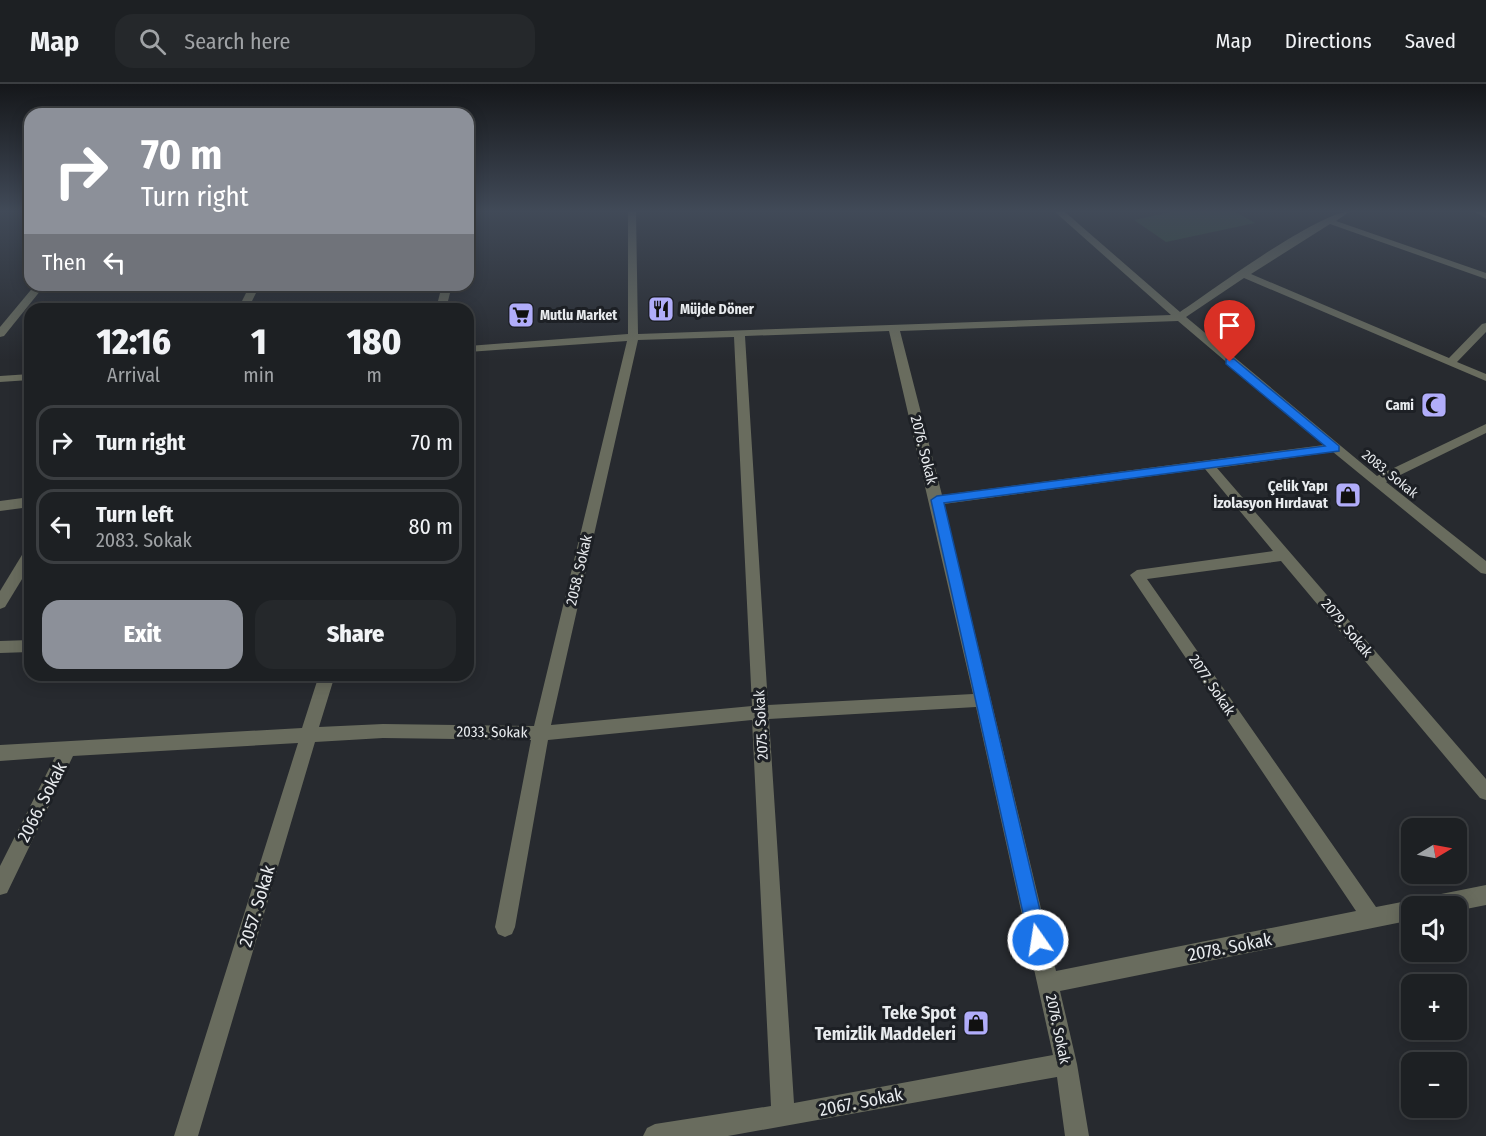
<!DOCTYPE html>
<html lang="en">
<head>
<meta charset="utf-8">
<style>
  body { margin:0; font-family:"Fira Sans Condensed",sans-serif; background:#25282b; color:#f1f3f6; height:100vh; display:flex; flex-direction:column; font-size:22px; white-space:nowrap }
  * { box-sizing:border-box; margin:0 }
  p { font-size:20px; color:#a0a3a6 }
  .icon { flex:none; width:33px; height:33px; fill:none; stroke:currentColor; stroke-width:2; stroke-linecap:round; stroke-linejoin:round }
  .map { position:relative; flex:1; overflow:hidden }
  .drawer { position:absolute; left:24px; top:219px; width:450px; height:378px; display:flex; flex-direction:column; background:#1d2023; border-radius:18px; box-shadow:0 3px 15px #0003,0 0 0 2px #3b3e41 }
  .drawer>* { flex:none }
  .banner { position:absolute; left:24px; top:24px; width:450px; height:183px; border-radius:18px; box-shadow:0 3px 15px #0003,0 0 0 2px #3b3e41; background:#8c9099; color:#fff; overflow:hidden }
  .needle { width:39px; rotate:80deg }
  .fabs { position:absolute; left:1401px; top:734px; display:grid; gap:12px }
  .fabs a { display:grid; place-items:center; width:66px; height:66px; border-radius:12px; background:#1d2023; box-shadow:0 3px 15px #0003,0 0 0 2px #3b3e41; font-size:30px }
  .pin { position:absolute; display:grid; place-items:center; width:51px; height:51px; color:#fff; margin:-62px -26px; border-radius:50% 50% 50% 0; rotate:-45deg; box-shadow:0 0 6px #0007 }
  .pin .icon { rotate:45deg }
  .me { position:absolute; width:66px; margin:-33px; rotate:347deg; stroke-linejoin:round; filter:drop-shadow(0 0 4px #0008) }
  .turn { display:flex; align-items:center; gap:21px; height:126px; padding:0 18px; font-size:27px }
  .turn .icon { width:78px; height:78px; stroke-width:2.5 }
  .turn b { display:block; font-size:42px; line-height:51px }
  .then { display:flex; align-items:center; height:57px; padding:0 18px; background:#0003; gap:12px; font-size:22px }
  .eta { display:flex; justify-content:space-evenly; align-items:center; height:102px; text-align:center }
  .eta b { font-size:36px; font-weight:800; line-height:42px }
  .cta { display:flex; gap:12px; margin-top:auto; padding:12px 18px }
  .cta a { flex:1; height:69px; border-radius:18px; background:#8c9099; color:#fff; font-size:24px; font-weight:800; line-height:69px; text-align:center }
  .cta a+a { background:#25282b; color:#f1f3f6 }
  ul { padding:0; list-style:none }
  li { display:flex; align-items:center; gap:18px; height:75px; margin:0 12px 9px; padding:0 6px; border:3px solid #3b3e41; border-radius:18px }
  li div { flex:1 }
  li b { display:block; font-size:22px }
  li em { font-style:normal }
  header { display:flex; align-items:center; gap:36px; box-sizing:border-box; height:84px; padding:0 30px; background:#1d2023; border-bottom:2px solid #3b3e41 }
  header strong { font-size:28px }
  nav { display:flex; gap:33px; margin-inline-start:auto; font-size:21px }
  .search { width:420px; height:54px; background:#25282b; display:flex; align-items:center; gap:15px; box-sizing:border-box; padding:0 21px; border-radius:18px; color:#a0a3a6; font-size:22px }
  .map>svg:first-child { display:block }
  .green { fill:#304c39 }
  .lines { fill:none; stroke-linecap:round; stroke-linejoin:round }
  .street { fill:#696c5e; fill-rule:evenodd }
  .route { fill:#1a73e8; stroke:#114b97; stroke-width:1.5 }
  .labels { text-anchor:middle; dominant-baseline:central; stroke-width:6; stroke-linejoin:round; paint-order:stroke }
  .far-poi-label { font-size:14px; font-weight:bold; fill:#e8ebee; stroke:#1d2025; text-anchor:start }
  .far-street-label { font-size:14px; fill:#e8ebee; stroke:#1d2025 }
  .street-label { font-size:15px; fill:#e8ebee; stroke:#1d2025 }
  .poi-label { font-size:15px; font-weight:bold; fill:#e8ebee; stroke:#1d2025; text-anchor:end }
  .near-street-label { font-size:18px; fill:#e8ebee; stroke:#1d2025 }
  .near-poi-label { font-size:18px; font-weight:bold; fill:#e8ebee; stroke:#1d2025; text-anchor:end }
</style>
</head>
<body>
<header>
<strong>Map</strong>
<div class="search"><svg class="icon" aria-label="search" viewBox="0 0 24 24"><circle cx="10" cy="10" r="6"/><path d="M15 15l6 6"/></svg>Search here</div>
<nav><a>Map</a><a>Directions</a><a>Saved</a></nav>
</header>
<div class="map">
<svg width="1486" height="1052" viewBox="0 0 1486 1052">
  <rect width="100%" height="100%" fill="#272a2f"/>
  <!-- green -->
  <path class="green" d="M 1171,128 L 1236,128 L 1255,139 L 1166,158 L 1134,136 Z"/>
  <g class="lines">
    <!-- street -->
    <g class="street">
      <path d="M 628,128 L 636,128 L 638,250 L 1171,231 L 1055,128 L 1065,128 L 1180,228 C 1211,207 1318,128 1349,128 L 1336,137 L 1486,189 L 1486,195 L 1330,140 L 1251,190 L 1449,274 L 1482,240 L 1486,239 L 1486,248 L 1457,278 L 1486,290 L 1486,297 L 1244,194 L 1186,233 L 1377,392 L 1486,340 L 1486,349 L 1386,398 L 1486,477 L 1486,490 L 1481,489 L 1333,368 L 1217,384 L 1486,695 L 1486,716 L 1480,714 L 1281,477 L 1147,495 L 1376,823 L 1412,816 L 1420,822 L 1412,822 L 1412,836 L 1060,907 L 1077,980 L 1089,1052 L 1065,1052 L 1057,993 L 728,1052 L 643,1052 L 647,1044 L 655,1040 L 771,1022 L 752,636 L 548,656 L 515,843 L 512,850 L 505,853 L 498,850 L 495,843 L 531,656 L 383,654 L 315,658 L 198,1052 L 174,1052 L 298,659 L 73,672 L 7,809 L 0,811 L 0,782 L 55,673 L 0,677 L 0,661 L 302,644 L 319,591 L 335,591 L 319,643 L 383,640 L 534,642 L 627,257 L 468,268 L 468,262 L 628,250 ZM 1178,237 L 1324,361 L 942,411 L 900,247 ZM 889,247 L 973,610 L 768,621 L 745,252 ZM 734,253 L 752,622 L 551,641 L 638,256 ZM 1205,385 L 1273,467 L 1137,486 L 1130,491 L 1356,827 L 1056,887 L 944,420 ZM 976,623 L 1053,971 L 794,1019 L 769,635 Z"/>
      <path d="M 1475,128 L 1486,128 L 1486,134 Z"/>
      <path d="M 35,201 L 45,201 L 4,252 L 0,253 L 0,243 Z"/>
      <path d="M 250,201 L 260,201 L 248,225 L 238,225 Z"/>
      <path d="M 442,201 L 452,201 L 446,225 L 436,225 Z"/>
      <path d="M 30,290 L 30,296 L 0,298 L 0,292 Z"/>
      <path d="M 30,413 L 30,423 L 0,427 L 0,417 Z"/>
      <path d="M 30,465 L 30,482 L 5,523 L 0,525 L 0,507 L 25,466 Z"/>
      <path d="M 30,556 L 30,568 L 0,569 L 0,557 Z"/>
      <path d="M 1486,801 L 1486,821 L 1456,827 L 1456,822 L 1421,822 L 1424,815 L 1431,812 Z"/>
    </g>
  </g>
  <!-- sky -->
  <linearGradient id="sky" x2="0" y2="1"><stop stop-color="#15171a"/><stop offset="0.46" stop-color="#414a58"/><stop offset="1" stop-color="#414a58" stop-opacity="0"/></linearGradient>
  <rect width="1486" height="276" fill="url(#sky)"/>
  <!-- route -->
  <path class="route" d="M 1226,275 L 1234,275 L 1339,362 L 1339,367 L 944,419 L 1047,856 L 1045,862 L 1038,865 L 1032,862 L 1029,856 L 931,416 L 937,412 L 1325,362 L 1226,280 Z"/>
  <!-- icons -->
  <defs>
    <symbol id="restaurant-square" viewBox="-11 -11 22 22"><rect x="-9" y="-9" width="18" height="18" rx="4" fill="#b1adfa" stroke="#1d2025"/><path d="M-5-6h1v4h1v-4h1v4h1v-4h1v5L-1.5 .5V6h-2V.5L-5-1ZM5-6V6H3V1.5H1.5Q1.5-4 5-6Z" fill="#111"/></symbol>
    <symbol id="supermarket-square" viewBox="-11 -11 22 22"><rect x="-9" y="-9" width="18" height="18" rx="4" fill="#b1adfa" stroke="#1d2025"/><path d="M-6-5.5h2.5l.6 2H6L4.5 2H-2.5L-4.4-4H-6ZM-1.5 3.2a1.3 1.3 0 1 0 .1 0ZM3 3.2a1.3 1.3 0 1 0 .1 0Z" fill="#111"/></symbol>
    <symbol id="mosque-square" viewBox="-11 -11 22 22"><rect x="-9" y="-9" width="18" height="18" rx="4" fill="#b1adfa" stroke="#1d2025"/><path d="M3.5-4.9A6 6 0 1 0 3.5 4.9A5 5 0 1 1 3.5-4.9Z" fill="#111"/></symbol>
    <symbol id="shop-square" viewBox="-11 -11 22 22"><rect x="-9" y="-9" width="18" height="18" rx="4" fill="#b1adfa" stroke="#1d2025"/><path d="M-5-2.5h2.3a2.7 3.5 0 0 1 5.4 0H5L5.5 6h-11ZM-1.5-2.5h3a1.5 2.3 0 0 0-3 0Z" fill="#111"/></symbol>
  </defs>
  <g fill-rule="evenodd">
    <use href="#restaurant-square" x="646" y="210" width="30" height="30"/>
    <use href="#supermarket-square" x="506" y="216" width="30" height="30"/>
    <use href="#mosque-square" x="1419" y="306" width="30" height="30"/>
    <use href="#shop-square" x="1333" y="396" width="30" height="30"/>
    <use href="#shop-square" x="961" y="924" width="30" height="30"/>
  </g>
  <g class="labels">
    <!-- far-poi labels -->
    <g class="far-poi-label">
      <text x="680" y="225">Müjde Döner</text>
      <text x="540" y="231">Mutlu Market</text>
      <text x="1414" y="321" text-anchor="end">Cami</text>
    </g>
    <!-- far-street labels -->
    <g class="far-street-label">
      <text transform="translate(1390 390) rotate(39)">2083. Sokak</text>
    </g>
    <!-- street labels -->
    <g class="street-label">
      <text transform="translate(924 366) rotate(76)">2076. Sokak</text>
      <text transform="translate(579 486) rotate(-77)">2058. Sokak</text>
      <text transform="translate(1347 544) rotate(50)">2079. Sokak</text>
      <text transform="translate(1212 601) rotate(56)">2077. Sokak</text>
      <text transform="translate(761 641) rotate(-93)">2075. Sokak</text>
      <text transform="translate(492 648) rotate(1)">2033. Sokak</text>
      <text transform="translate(1058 945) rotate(78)">2076. Sokak</text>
    </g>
    <!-- poi labels -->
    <g class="poi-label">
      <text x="1328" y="402">Çelik Yapı<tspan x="1328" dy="17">İzolasyon Hırdavat</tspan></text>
    </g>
    <!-- near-street labels -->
    <g class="near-street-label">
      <text transform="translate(42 718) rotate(-63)">2066. Sokak</text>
      <text transform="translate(257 822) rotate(-73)">2057. Sokak</text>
      <text transform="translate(1230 863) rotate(-11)">2078. Sokak</text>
      <text transform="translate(861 1018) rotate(-11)">2067. Sokak</text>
    </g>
    <!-- near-poi labels -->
    <g class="near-poi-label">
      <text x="956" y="929">Teke Spot<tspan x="956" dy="21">Temizlik Maddeleri</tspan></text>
    </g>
  </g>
</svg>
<div class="fabs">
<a><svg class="needle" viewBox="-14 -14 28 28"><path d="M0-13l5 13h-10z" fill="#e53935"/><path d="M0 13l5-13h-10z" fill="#a0a3a6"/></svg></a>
<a><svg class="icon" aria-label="sound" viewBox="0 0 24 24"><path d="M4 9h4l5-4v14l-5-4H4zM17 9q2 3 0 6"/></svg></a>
<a>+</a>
<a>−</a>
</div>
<div class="pin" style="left:1230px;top:278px;background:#d93025"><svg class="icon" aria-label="arrive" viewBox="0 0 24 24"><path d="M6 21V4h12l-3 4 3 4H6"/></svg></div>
<svg class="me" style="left:1038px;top:856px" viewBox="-20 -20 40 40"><circle r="17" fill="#1a73e8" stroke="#fff" stroke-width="3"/><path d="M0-11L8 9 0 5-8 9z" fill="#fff"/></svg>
<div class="banner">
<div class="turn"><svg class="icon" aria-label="right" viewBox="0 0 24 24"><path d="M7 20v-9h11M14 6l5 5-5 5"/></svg><div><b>70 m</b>Turn right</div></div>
<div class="then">Then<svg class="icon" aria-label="left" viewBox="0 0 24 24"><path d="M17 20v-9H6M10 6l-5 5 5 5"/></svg></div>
</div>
<section class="drawer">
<div class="eta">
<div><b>12:16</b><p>Arrival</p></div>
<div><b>1</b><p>min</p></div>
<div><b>180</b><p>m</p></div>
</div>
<ul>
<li><svg class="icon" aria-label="right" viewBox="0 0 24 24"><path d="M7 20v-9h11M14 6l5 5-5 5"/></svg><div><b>Turn right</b></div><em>70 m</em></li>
<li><svg class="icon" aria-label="left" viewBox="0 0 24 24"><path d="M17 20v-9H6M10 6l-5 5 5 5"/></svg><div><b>Turn left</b><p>2083. Sokak</p></div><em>80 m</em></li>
</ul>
<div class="cta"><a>Exit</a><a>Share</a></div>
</section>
</div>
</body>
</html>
